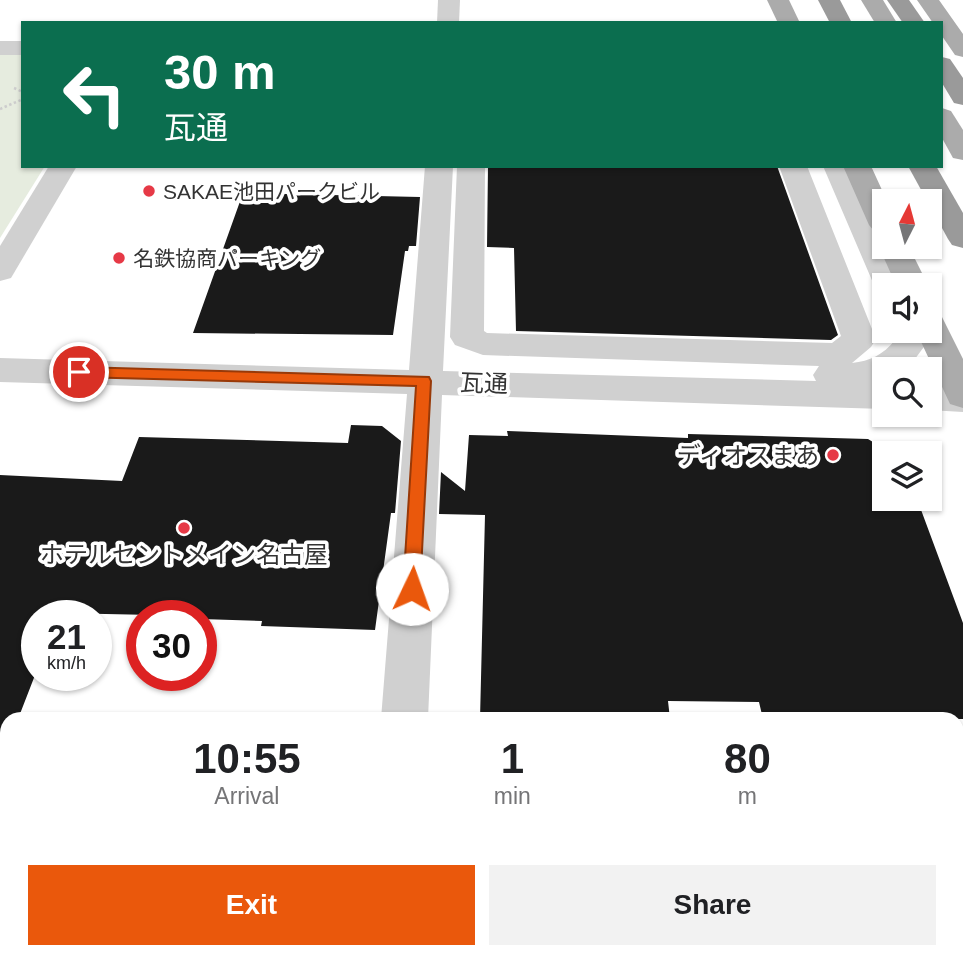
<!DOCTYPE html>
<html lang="en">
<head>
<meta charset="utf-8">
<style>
  body { margin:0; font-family:Arial,"Noto Sans JP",sans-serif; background:#f2f2f2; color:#202124; height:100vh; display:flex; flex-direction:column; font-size:26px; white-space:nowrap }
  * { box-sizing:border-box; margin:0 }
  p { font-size:23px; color:#757577 }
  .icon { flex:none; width:38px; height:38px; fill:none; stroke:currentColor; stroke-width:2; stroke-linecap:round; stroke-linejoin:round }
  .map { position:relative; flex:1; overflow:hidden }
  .drawer { position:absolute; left:0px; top:712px; width:964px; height:247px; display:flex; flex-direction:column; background:#fff; border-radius:21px 21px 0 0; box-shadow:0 2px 5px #0004 }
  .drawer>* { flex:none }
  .hud { position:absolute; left:21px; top:21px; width:922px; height:147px; border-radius:0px; box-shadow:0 2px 5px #0004; background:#0b6e4f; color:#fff; overflow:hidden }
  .needle { width:46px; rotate:6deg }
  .tools { position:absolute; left:872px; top:189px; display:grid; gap:14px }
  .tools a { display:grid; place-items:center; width:70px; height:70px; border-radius:0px; background:#fff; box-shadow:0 2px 5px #0004; font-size:35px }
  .speed { position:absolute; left:21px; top:600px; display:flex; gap:14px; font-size:35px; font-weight:700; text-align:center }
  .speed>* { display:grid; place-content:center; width:91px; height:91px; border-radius:50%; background:#fff; box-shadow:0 2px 5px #0004; line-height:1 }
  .speed small { font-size:18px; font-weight:400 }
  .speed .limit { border:10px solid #d22; background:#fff; color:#111 }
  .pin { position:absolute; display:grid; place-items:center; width:60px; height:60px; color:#fff; margin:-30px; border:4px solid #fff; border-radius:50%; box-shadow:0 2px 7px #0007 }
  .me { position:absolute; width:77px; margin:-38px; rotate:3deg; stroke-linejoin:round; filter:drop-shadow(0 0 5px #0008) }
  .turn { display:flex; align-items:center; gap:24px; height:147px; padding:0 28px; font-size:32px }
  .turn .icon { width:91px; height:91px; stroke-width:2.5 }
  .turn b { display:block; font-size:49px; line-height:60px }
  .eta { display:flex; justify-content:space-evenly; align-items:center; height:119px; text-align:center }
  .eta b { font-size:42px; font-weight:600; line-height:49px }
  .primary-button { display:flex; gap:14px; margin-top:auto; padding:14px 28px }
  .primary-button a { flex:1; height:80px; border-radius:0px; background:#ea580c; color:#fff; font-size:28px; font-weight:600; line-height:80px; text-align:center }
  .primary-button a+a { background:#f2f2f2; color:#202124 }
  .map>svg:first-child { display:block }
  .green { fill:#e6ecdf }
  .building { fill:#1a1a1a }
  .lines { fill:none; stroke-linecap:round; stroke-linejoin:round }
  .path { stroke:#cdcdcd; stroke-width:2.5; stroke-dasharray:2.5 2.5; stroke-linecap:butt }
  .street { fill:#d0d0d0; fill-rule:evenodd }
  .primary { fill:#ababab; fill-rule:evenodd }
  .highway { fill:#9a9a9a; fill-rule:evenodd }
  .route { fill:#ea580c; stroke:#983908; stroke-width:2 }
  .poi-dot { fill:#e63946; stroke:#fff; stroke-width:2.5 }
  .labels { text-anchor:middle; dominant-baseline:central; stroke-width:7; stroke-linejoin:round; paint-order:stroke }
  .far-poi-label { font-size:21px; fill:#333; stroke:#fff; text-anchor:start }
  .street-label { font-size:24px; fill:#333; stroke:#fff }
  .poi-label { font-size:24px; fill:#333; stroke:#fff; text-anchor:end }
</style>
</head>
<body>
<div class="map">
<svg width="963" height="958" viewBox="0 0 963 958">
  <rect width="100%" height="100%" fill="#fff"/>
  <!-- green -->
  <path class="green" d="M 0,54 L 23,55 L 23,166 L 45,166 L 0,238 Z"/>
  <!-- building -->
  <g class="building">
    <path d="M 488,166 L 777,166 L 838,335 L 831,340 L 516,331 L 514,248 L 487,247 Z"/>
    <path d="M 243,193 L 420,197 L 416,246 L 409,246 L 408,251 L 405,251 L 393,335 L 193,333 Z"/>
    <path d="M 351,425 L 382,426 L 401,441 L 395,513 L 391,513 L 375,630 L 261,626 L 262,621 L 201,619 L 201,616 L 58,613 L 57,616 L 37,616 L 37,670 L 18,719 L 7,719 L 7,748 L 4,755 L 0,755 L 0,475 L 122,481 L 139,437 L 348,443 Z"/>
    <path d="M 507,431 L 688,438 L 688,434 L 868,439 L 891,453 L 884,453 L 884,499 L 917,499 L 963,623 L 963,719 L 763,719 L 759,702 L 668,701 L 670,719 L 480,719 L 485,515 L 439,514 L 441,472 L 465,491 L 469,435 L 508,436 Z"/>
  </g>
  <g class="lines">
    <!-- path -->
    <g class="path">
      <path d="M 14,88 L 23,92"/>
      <path d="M 0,109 L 23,99"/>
    </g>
    <!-- street -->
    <g class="street">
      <path d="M 438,0 L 460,0 L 459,23 L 437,23 Z"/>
      <rect x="0" y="41" width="23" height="14"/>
      <path d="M 49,166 L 77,166 L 11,278 L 0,281 L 0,246 Z"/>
      <path d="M 425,166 L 453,166 L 443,371 L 816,381 L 813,375 L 819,366 L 483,355 L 455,345 L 450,337 L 457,166 L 485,166 L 484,331 L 487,333 L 832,343 L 841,336 L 779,166 L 807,166 L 876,339 L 871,347 L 852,363 C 870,361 883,355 895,340 L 892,331 L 924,331 L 929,340 L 909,367 L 884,369 L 884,380 L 873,383 L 884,383 L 884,409 L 442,395 L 428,719 L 381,719 L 407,394 L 0,382 L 0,358 L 409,370 Z"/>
      <path d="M 823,166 L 851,166 L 884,240 L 884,247 L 887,247 L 904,285 L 884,285 L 884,294 L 877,292 Z"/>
      <path d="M 929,384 L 963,386 L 963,412 L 929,410 Z"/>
      <path d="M 362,952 L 418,952 L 417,958 L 361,958 Z"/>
    </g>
    <!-- primary -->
    <g class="primary">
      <path d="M 767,0 L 789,0 L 800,23 L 778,23 Z"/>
      <path d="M 861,0 L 883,0 L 897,23 L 875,23 Z"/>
      <path d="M 917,0 L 939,0 L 963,34 L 963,57 L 955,55 L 942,36 L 942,23 L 933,23 Z"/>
      <path d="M 942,108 L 951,111 L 963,130 L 963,160 L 953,158 L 942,138 Z"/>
      <path d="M 843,166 L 871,166 L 887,201 L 884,201 L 884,234 L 874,231 L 869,225 Z"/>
      <path d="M 883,241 L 884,247 L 909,247 L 928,285 L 896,285 L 879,247 Z"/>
      <path d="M 929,312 L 941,315 L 963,359 L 963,408 L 950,404 L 916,331 L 929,331 Z"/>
    </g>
    <!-- highway -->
    <g class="highway">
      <path d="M 818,0 L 840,0 L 852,23 L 830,23 Z"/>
      <path d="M 887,0 L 909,0 L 925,23 L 903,23 Z"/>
      <path d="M 942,57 L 950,59 L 963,78 L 963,105 L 954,103 L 942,83 Z"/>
      <path d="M 908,166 L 936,166 L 963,213 L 963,248 L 952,245 L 948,239 Z"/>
    </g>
  </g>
  <!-- route -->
  <path class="route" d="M 79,367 L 429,377 L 431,381 L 420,589 L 418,594 L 412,597 L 405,594 L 403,589 L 416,386 L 79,377 L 72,372 Z"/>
  <!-- markers -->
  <g class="poi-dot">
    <circle cx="149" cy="191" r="7"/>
    <circle cx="119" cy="258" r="7"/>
    <circle cx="833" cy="455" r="7"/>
    <circle cx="184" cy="528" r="7"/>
  </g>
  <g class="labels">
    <!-- far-poi labels -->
    <g class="far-poi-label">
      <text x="163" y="191">SAKAE池田パークビル</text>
      <text x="133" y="258">名鉄協商パーキング</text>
    </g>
    <!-- street labels -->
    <g class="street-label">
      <text transform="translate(484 383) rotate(2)">瓦通</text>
    </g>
    <!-- poi labels -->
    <g class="poi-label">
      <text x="819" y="455">ディオスまあ</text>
      <text x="184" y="554" text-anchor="middle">ホテルセントメイン名古屋</text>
    </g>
  </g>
</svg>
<div class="tools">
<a><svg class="needle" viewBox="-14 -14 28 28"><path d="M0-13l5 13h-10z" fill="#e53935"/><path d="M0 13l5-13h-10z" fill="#757577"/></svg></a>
<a><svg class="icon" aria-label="sound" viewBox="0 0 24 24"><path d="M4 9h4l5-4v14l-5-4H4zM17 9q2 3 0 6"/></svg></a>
<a><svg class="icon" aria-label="search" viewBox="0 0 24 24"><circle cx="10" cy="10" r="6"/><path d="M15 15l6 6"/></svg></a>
<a><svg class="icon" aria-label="layers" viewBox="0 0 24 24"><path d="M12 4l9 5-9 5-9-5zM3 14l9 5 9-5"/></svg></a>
</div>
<div class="speed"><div>21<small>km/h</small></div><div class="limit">30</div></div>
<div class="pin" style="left:79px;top:372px;background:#d93025"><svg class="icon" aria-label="arrive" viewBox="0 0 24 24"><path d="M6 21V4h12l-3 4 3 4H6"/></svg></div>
<svg class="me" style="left:412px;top:589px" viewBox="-20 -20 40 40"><circle r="19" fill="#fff"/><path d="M0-13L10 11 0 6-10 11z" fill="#ea580c"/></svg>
<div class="hud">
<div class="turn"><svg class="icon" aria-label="left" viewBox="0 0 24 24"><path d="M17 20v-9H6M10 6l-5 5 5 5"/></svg><div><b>30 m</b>瓦通</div></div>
</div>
<section class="drawer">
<div class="eta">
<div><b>10:55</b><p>Arrival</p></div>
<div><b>1</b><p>min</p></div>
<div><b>80</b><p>m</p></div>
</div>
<div class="primary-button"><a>Exit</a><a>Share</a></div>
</section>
</div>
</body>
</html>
